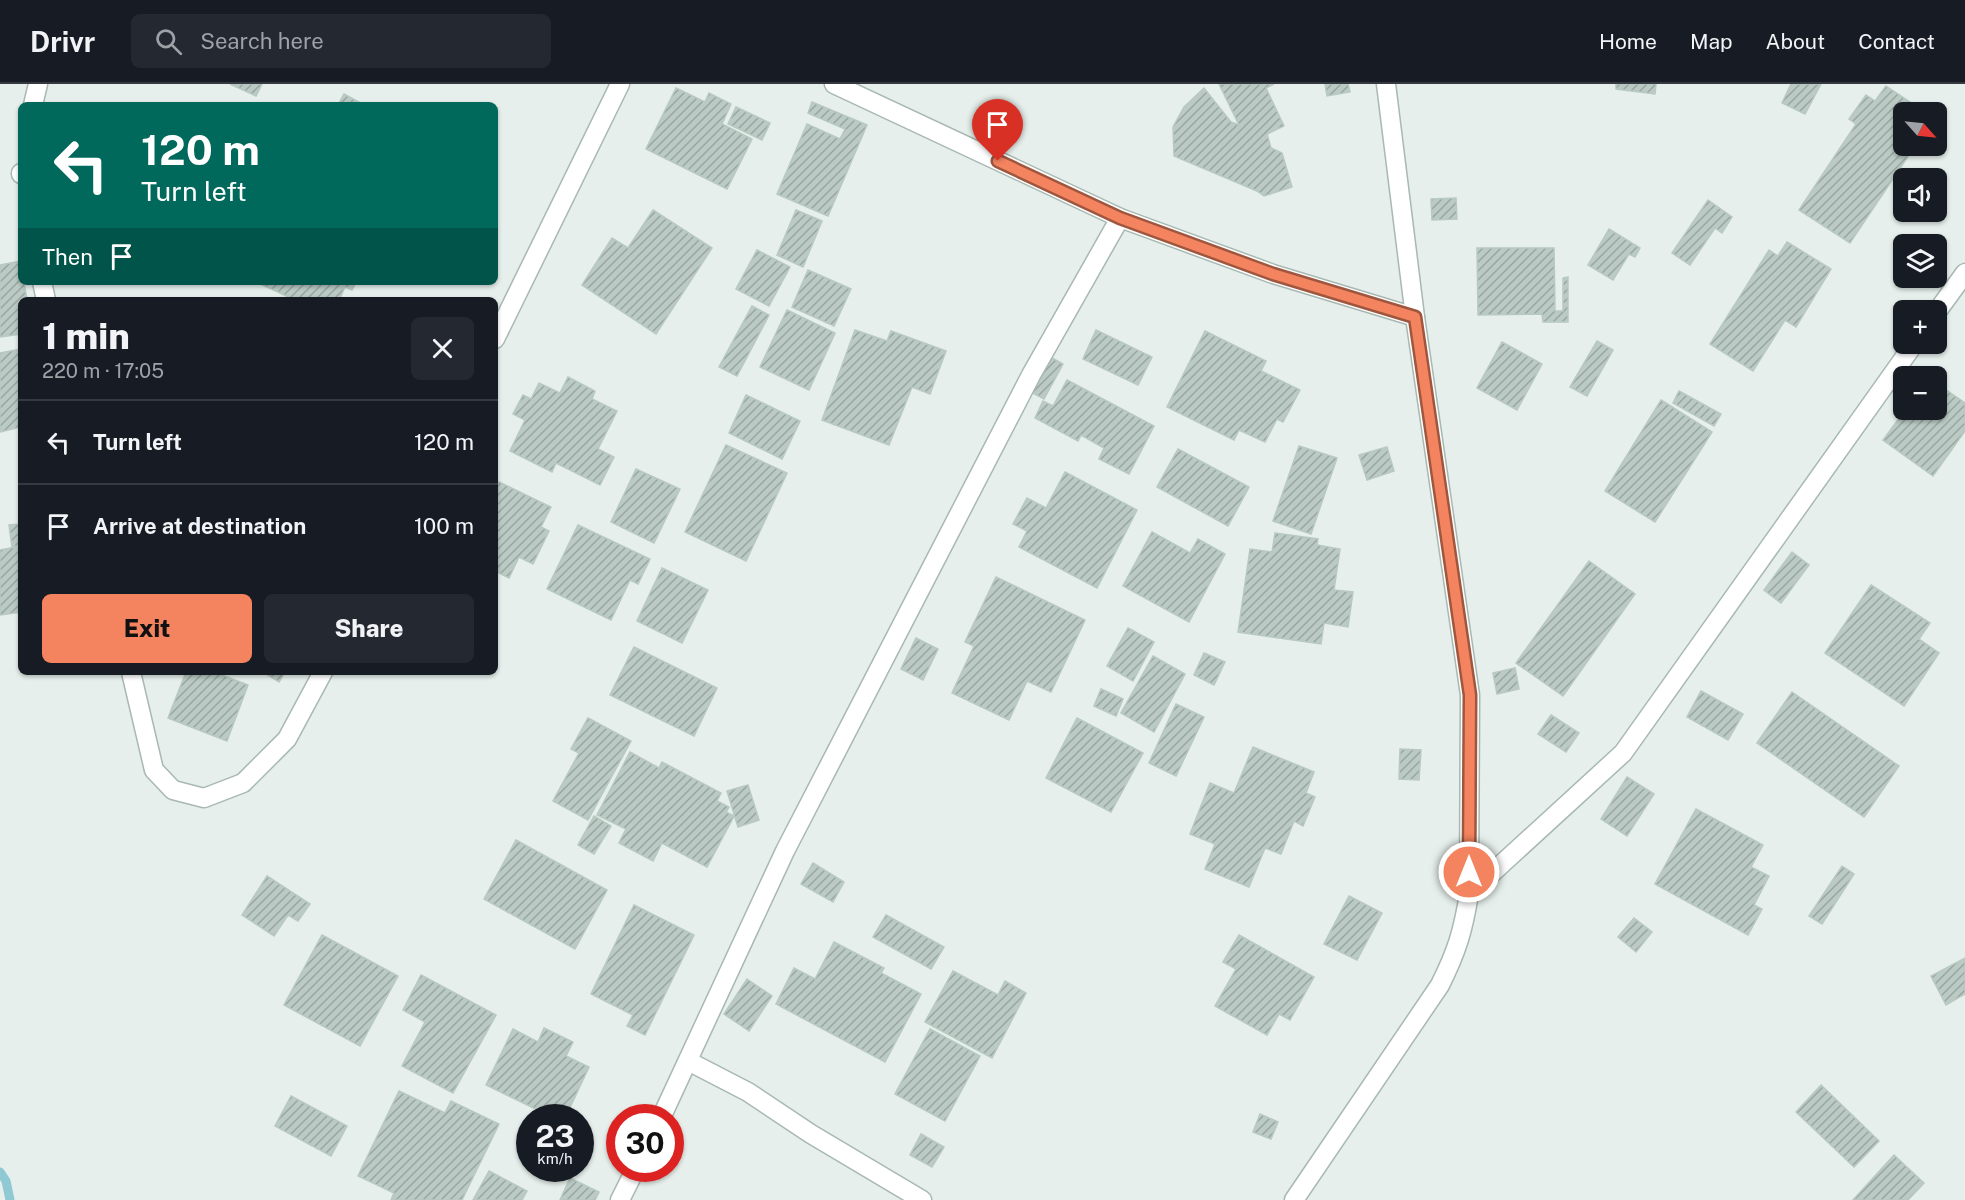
<!DOCTYPE html>
<html lang="en">
<head>
<meta charset="utf-8">
<style>
  body { margin:0; font-family:"Public Sans",sans-serif; background:#242831; color:#f1f3f6; height:100vh; display:flex; flex-direction:column; font-size:22px; white-space:nowrap }
  * { box-sizing:border-box; margin:0 }
  p { font-size:20px; color:#9ea1a6 }
  .icon { flex:none; width:33px; height:33px; fill:none; stroke:currentColor; stroke-width:2; stroke-linecap:round; stroke-linejoin:round }
  .map { position:relative; flex:1; overflow:hidden }
  .details { position:absolute; left:18px; top:213px; width:480px; height:378px; display:flex; flex-direction:column; background:#171b24; border-radius:9px; box-shadow:0 2px 4px #0004 }
  .details>* { flex:none }
  .guide { position:absolute; left:18px; top:18px; width:480px; height:183px; border-radius:9px; box-shadow:0 2px 4px #0004; background:#00695c; color:#fff; overflow:hidden }
  .needle { width:39px; rotate:117deg }
  .fabs { position:absolute; left:1893px; top:18px; display:grid; gap:12px }
  .fabs a { display:grid; place-items:center; width:54px; height:54px; border-radius:9px; background:#171b24; box-shadow:0 2px 4px #0004; font-size:30px }
  .speed { position:absolute; left:516px; top:1020px; display:flex; gap:12px; font-size:30px; font-weight:700; text-align:center }
  .speed>* { display:grid; place-content:center; width:78px; height:78px; border-radius:50%; background:#171b24; box-shadow:0 2px 4px #0004; line-height:1 }
  .speed small { font-size:15px; font-weight:400 }
  .speed .limit { border:9px solid #d22; background:#fff; color:#111 }
  .pin { position:absolute; display:grid; place-items:center; width:51px; height:51px; color:#fff; margin:-62px -26px; border-radius:50% 50% 50% 0; rotate:-45deg; box-shadow:0 0 6px #0007 }
  .pin .icon { rotate:45deg }
  .me { position:absolute; width:66px; margin:-33px; rotate:0deg; stroke-linejoin:round; filter:drop-shadow(0 0 4px #0008) }
  .turn { display:flex; align-items:center; gap:21px; height:126px; padding:0 24px; font-size:27px }
  .turn .icon { width:78px; height:78px; stroke-width:2.5 }
  .turn b { display:block; font-size:42px; line-height:51px }
  .then { display:flex; align-items:center; height:57px; padding:0 24px; background:#0003; gap:12px; font-size:22px }
  .round { display:grid; place-items:center; flex:none; width:63px; height:63px; border-radius:9px; background:#242831 }
  .headline { display:flex; align-items:center; justify-content:space-between; height:102px; padding:0 24px }
  h1 { font-size:36px; font-weight:800; line-height:45px }
  .cta { display:flex; gap:12px; margin-top:auto; padding:12px 24px }
  .cta a { flex:1; height:69px; border-radius:9px; background:#f4845f; color:#111; font-size:24px; font-weight:800; line-height:69px; text-align:center }
  .cta a+a { background:#242831; color:#f1f3f6 }
  ul { padding:0; list-style:none }
  li { display:flex; align-items:center; gap:18px; height:84px; padding:0 24px; border-top:2px solid #363941 }
  li div { flex:1 }
  li b { display:block; font-size:22px }
  li em { font-style:normal }
  header { display:flex; align-items:center; gap:36px; box-sizing:border-box; height:84px; padding:0 30px; background:#171b24; border-bottom:2px solid #363941 }
  header strong { font-size:28px }
  nav { display:flex; gap:33px; margin-inline-start:auto; font-size:21px }
  .search { width:420px; height:54px; background:#242831; display:flex; align-items:center; gap:15px; box-sizing:border-box; padding:0 21px; border-radius:9px; color:#9ea1a6; font-size:22px }
  .map>svg:first-child { display:block }
  .lines { fill:none; stroke-linecap:round; stroke-linejoin:round }
  .stream { stroke:#8ec9d4; stroke-width:9 }
  .building { fill:url(#building-hatch); stroke:#b8c9c2; stroke-width:1.5 }
  .minor-casing { stroke:#a8b8b2; stroke-width:21 }
  .minor { stroke:#fff; stroke-width:18 }
  .route-casing { stroke:#9f563e; stroke-width:15 }
  .route { stroke:#f4845f; stroke-width:10 }
</style>
</head>
<body>
<header>
<strong>Drivr</strong>
<div class="search"><svg class="icon" aria-label="search" viewBox="0 0 24 24"><circle cx="10" cy="10" r="6"/><path d="M15 15l6 6"/></svg>Search here</div>
<nav><a>Home</a><a>Map</a><a>About</a><a>Contact</a></nav>
</header>
<div class="map">
<svg width="1965" height="1116" viewBox="0 0 1965 1116">
  <defs>
    <pattern id="building-hatch" width="6" height="6" patternUnits="userSpaceOnUse" patternTransform="scale(1.5)"><rect width="6" height="6" fill="#bbcac4"/><path d="M-1 1l2-2M0 6l6-6M5 7l2-2" fill="none" stroke="#98a6a0"/></pattern>
  </defs>
  <rect width="100%" height="100%" fill="#e6efeb"/>
  <g class="lines">
    <!-- stream -->
    <path class="stream" d="M 0,1088 L 6,1097 L 10,1116"/>
  </g>
  <!-- building -->
  <g class="building">
    <path d="M 230,0 L 262,0 L 256,12 Z"/>
    <path d="M 1219,0 L 1274,0 L 1266,4 L 1284,42 L 1267,50 L 1271,64 L 1282,69 L 1292,103 L 1264,112 L 1257,107 L 1174,72 L 1173,43 L 1184,23 L 1204,4 L 1231,38 L 1239,41 Z"/>
    <path d="M 1325,0 L 1348,0 L 1350,8 L 1327,12 Z"/>
    <path d="M 1616,0 L 1656,0 L 1655,10 L 1616,5 Z"/>
    <path d="M 1791,0 L 1821,0 L 1805,30 L 1782,19 Z"/>
    <path d="M 1886,2 L 1925,28 L 1904,28 L 1904,62 L 1915,62 L 1850,159 L 1799,126 L 1856,40 L 1849,35 L 1866,11 L 1875,17 Z"/>
    <path d="M 676,4 L 705,18 L 709,9 L 731,20 L 722,40 L 752,55 L 727,105 L 646,65 Z"/>
    <path d="M 344,10 L 364,21 L 338,21 Z"/>
    <path d="M 812,18 L 867,41 L 828,132 L 777,110 L 807,40 L 840,55 L 845,45 L 808,29 Z"/>
    <path d="M 736,23 L 770,39 L 762,56 L 728,40 Z"/>
    <path d="M 1456,114 L 1457,135 L 1432,136 L 1431,115 Z"/>
    <path d="M 1708,116 L 1732,133 L 1722,149 L 1715,144 L 1690,181 L 1672,169 Z"/>
    <path d="M 653,126 L 712,164 L 656,250 L 582,201 L 612,154 L 628,164 Z"/>
    <path d="M 796,126 L 822,137 L 803,183 L 777,171 Z"/>
    <path d="M 1609,145 L 1640,164 L 1635,173 L 1629,170 L 1613,196 L 1588,181 Z"/>
    <path d="M 1787,158 L 1831,185 L 1796,243 L 1785,236 L 1753,287 L 1710,260 L 1769,166 L 1778,172 Z"/>
    <path d="M 1477,164 L 1554,164 L 1555,227 L 1563,227 L 1563,194 L 1568,193 L 1568,238 L 1543,238 L 1542,230 L 1478,231 Z"/>
    <path d="M 757,166 L 790,183 L 769,222 L 736,205 Z"/>
    <path d="M 21,177 L 21,198 L 24,198 L 27,216 L 21,216 L 21,250 L 0,253 L 0,181 Z"/>
    <path d="M 808,186 L 851,205 L 834,242 L 792,223 Z"/>
    <path d="M 256,198 L 356,198 L 352,206 L 345,203 L 339,216 L 295,216 Z"/>
    <path d="M 752,222 L 769,231 L 737,292 L 719,283 Z"/>
    <path d="M 787,226 L 835,249 L 809,306 L 760,283 Z"/>
    <path d="M 855,246 L 887,257 L 891,247 L 946,267 L 930,310 L 912,303 L 889,361 L 822,336 Z"/>
    <path d="M 1096,246 L 1152,273 L 1138,301 L 1083,275 Z"/>
    <path d="M 1205,247 L 1266,277 L 1261,287 L 1300,306 L 1283,338 L 1277,335 L 1265,358 L 1239,346 L 1234,356 L 1167,323 Z"/>
    <path d="M 1597,257 L 1613,266 L 1587,312 L 1570,303 Z"/>
    <path d="M 1502,258 L 1542,280 L 1517,326 L 1477,304 Z"/>
    <path d="M 21,265 L 21,343 L 0,348 L 0,269 Z"/>
    <path d="M 1045,270 L 1063,280 L 1044,315 L 1027,306 Z"/>
    <path d="M 568,293 L 595,307 L 592,315 L 617,327 L 598,365 L 614,373 L 600,401 L 556,379 L 552,388 L 510,367 L 525,336 L 513,330 L 523,311 L 531,315 L 539,299 L 560,309 Z"/>
    <path d="M 1067,296 L 1154,342 L 1129,390 L 1099,375 L 1104,364 L 1081,351 L 1078,357 L 1035,334 L 1043,317 L 1053,322 Z"/>
    <path d="M 1936,299 L 1965,319 L 1965,347 L 1933,392 L 1883,356 L 1905,326 L 1936,326 Z"/>
    <path d="M 1679,307 L 1721,330 L 1714,342 L 1673,319 Z"/>
    <path d="M 746,311 L 800,337 L 782,375 L 729,349 Z"/>
    <path d="M 1661,316 L 1712,348 L 1655,438 L 1605,407 Z"/>
    <path d="M 726,361 L 787,389 L 746,477 L 685,448 Z"/>
    <path d="M 1299,362 L 1337,374 L 1311,450 L 1273,437 Z"/>
    <path d="M 1387,363 L 1394,387 L 1367,396 L 1359,371 Z"/>
    <path d="M 1178,365 L 1249,403 L 1228,442 L 1157,403 Z"/>
    <path d="M 636,385 L 680,405 L 654,459 L 611,438 Z"/>
    <path d="M 1065,388 L 1137,426 L 1097,504 L 1019,463 L 1027,447 L 1013,440 L 1027,414 L 1046,424 Z"/>
    <path d="M 499,398 L 551,423 L 541,443 L 549,447 L 533,480 L 519,473 L 509,494 L 495,487 L 495,406 Z"/>
    <path d="M 21,440 L 21,461 L 12,463 L 9,441 Z"/>
    <path d="M 578,441 L 650,475 L 638,500 L 630,496 L 611,536 L 547,505 Z"/>
    <path d="M 1152,448 L 1190,469 L 1198,455 L 1225,470 L 1189,538 L 1123,502 Z"/>
    <path d="M 1275,449 L 1318,455 L 1317,461 L 1340,465 L 1334,506 L 1353,508 L 1348,543 L 1324,539 L 1321,560 L 1238,548 L 1250,465 L 1272,468 Z"/>
    <path d="M 21,462 L 21,528 L 0,531 L 0,466 Z"/>
    <path d="M 1792,468 L 1809,481 L 1781,519 L 1764,506 Z"/>
    <path d="M 1589,477 L 1635,510 L 1563,612 L 1516,579 Z"/>
    <path d="M 662,484 L 708,506 L 682,559 L 637,537 Z"/>
    <path d="M 996,493 L 1085,536 L 1051,608 L 1027,597 L 1009,636 L 952,609 L 974,562 L 965,558 Z"/>
    <path d="M 1871,501 L 1930,539 L 1919,555 L 1939,569 L 1904,622 L 1825,569 Z"/>
    <path d="M 1128,544 L 1154,558 L 1133,597 L 1107,582 Z"/>
    <path d="M 916,554 L 938,565 L 923,596 L 901,585 Z"/>
    <path d="M 634,563 L 717,604 L 694,652 L 610,611 Z"/>
    <path d="M 1204,569 L 1225,578 L 1214,601 L 1194,591 Z"/>
    <path d="M 1153,572 L 1185,590 L 1154,648 L 1121,629 Z"/>
    <path d="M 1515,584 L 1519,605 L 1497,610 L 1493,589 Z"/>
    <path d="M 186,588 L 214,588 L 248,601 L 227,657 L 168,634 Z"/>
    <path d="M 263,588 L 285,588 L 279,598 Z"/>
    <path d="M 1101,605 L 1123,615 L 1116,632 L 1094,622 Z"/>
    <path d="M 1701,607 L 1743,630 L 1728,656 L 1687,633 Z"/>
    <path d="M 1792,608 L 1899,682 L 1864,733 L 1757,659 Z"/>
    <path d="M 1176,620 L 1204,633 L 1176,692 L 1149,679 Z"/>
    <path d="M 1551,631 L 1579,649 L 1566,668 L 1538,650 Z"/>
    <path d="M 588,634 L 631,657 L 588,736 L 553,717 L 579,669 L 571,665 Z"/>
    <path d="M 1077,634 L 1143,669 L 1111,728 L 1046,694 Z"/>
    <path d="M 1253,663 L 1314,688 L 1306,709 L 1315,713 L 1303,742 L 1294,737 L 1281,770 L 1265,764 L 1249,803 L 1205,785 L 1215,760 L 1190,750 L 1210,699 L 1234,709 Z"/>
    <path d="M 1400,665 L 1421,666 L 1419,696 L 1399,695 Z"/>
    <path d="M 630,668 L 659,684 L 662,678 L 721,709 L 717,717 L 729,723 L 726,728 L 734,732 L 707,783 L 662,759 L 653,777 L 619,759 L 626,745 L 597,731 Z"/>
    <path d="M 1627,693 L 1654,710 L 1627,752 L 1601,735 Z"/>
    <path d="M 748,701 L 759,736 L 738,743 L 727,707 Z"/>
    <path d="M 1696,725 L 1763,761 L 1751,783 L 1769,792 L 1754,821 L 1762,825 L 1748,851 L 1655,800 Z"/>
    <path d="M 594,732 L 611,742 L 594,770 L 578,761 Z"/>
    <path d="M 516,756 L 607,806 L 575,865 L 484,815 Z"/>
    <path d="M 813,779 L 844,798 L 833,818 L 801,800 Z"/>
    <path d="M 1842,782 L 1854,790 L 1822,840 L 1809,832 Z"/>
    <path d="M 267,792 L 310,820 L 298,837 L 288,831 L 274,852 L 242,831 Z"/>
    <path d="M 1349,812 L 1382,829 L 1357,876 L 1324,860 Z"/>
    <path d="M 634,821 L 694,851 L 645,951 L 627,942 L 633,931 L 591,910 Z"/>
    <path d="M 886,831 L 944,863 L 931,885 L 873,853 Z"/>
    <path d="M 1634,834 L 1652,848 L 1636,868 L 1618,853 Z"/>
    <path d="M 322,851 L 398,892 L 360,962 L 284,921 Z"/>
    <path d="M 1239,851 L 1314,893 L 1290,936 L 1279,930 L 1267,951 L 1215,922 L 1236,885 L 1223,878 Z"/>
    <path d="M 834,858 L 884,884 L 881,889 L 921,910 L 885,978 L 776,920 L 794,884 L 815,895 Z"/>
    <path d="M 1965,874 L 1965,910 L 1946,921 L 1931,892 Z"/>
    <path d="M 953,887 L 998,911 L 1005,897 L 1026,909 L 992,974 L 925,938 Z"/>
    <path d="M 421,891 L 496,931 L 453,1009 L 402,982 L 425,938 L 403,926 Z"/>
    <path d="M 747,895 L 772,912 L 749,947 L 724,930 Z"/>
    <path d="M 544,944 L 573,958 L 566,972 L 589,983 L 565,1034 L 554,1034 L 486,1001 L 513,945 L 538,958 Z"/>
    <path d="M 930,945 L 980,972 L 945,1037 L 895,1010 Z"/>
    <path d="M 1821,1001 L 1879,1057 L 1854,1083 L 1796,1028 Z"/>
    <path d="M 399,1007 L 445,1029 L 451,1017 L 499,1040 L 462,1116 L 391,1116 L 394,1109 L 358,1092 Z"/>
    <path d="M 291,1012 L 347,1042 L 331,1072 L 275,1042 Z"/>
    <path d="M 1260,1030 L 1278,1038 L 1271,1055 L 1253,1048 Z"/>
    <path d="M 921,1050 L 944,1063 L 932,1083 L 910,1071 Z"/>
    <path d="M 1894,1071 L 1924,1099 L 1908,1116 L 1853,1116 Z"/>
    <path d="M 489,1087 L 527,1107 L 522,1116 L 473,1116 Z"/>
    <path d="M 570,1094 L 599,1108 L 595,1116 L 560,1116 Z"/>
  </g>
  <g class="lines">
    <defs>
      <g id="minor">
        <path d="M 834,0 L 1120,134 L 1273,190 L 1415,233"/>
        <path d="M 33,21 L 38,0"/>
        <path d="M 21,89 L 21,90"/>
        <path d="M 42,198 L 46,216"/>
        <path d="M 1936,229 L 1965,189"/>
        <path d="M 495,255 L 620,0"/>
        <path d="M 131,588 L 154,686 L 173,706 L 204,714 L 243,699 L 287,655 L 323,588"/>
        <path d="M 1469,810 L 1623,669 L 1914,260"/>
        <path d="M 688,977 L 748,1008 L 811,1050 L 922,1116"/>
        <path d="M 661,1034 L 785,767 L 1031,291 L 1120,134"/>
        <path d="M 620,1116 L 636,1084"/>
        <path d="M 1294,1116 L 1440,901 C 1457,867 1463,847 1469,810 L 1470,611 L 1415,233 L 1386,0"/>
      </g>
    </defs>
    <!-- minor casing -->
    <use href="#minor" class="minor-casing"/>
    <!-- minor -->
    <use href="#minor" class="minor"/>
  </g>
  <g class="lines">
    <defs>
      <path id="route" d="M 998,77 L 1120,134 L 1273,190 L 1415,233 L 1470,611 L 1469,788"/>
    </defs>
    <!-- route casing -->
    <use href="#route" class="route-casing"/>
    <!-- route -->
    <use href="#route" class="route"/>
  </g>
</svg>
<div class="fabs">
<a><svg class="needle" viewBox="-14 -14 28 28"><path d="M0-13l5 13h-10z" fill="#e53935"/><path d="M0 13l5-13h-10z" fill="#9ea1a6"/></svg></a>
<a><svg class="icon" aria-label="sound" viewBox="0 0 24 24"><path d="M4 9h4l5-4v14l-5-4H4zM17 9q2 3 0 6"/></svg></a>
<a><svg class="icon" aria-label="layers" viewBox="0 0 24 24"><path d="M12 4l9 5-9 5-9-5zM3 14l9 5 9-5"/></svg></a>
<a>+</a>
<a>−</a>
</div>
<div class="speed"><div>23<small>km/h</small></div><div class="limit">30</div></div>
<div class="pin" style="left:998px;top:77px;background:#d93025"><svg class="icon" aria-label="arrive" viewBox="0 0 24 24"><path d="M6 21V4h12l-3 4 3 4H6"/></svg></div>
<svg class="me" style="left:1469px;top:788px" viewBox="-20 -20 40 40"><circle r="17" fill="#f4845f" stroke="#fff" stroke-width="3"/><path d="M0-11L8 9 0 5-8 9z" fill="#fff"/></svg>
<div class="guide">
<div class="turn"><svg class="icon" aria-label="left" viewBox="0 0 24 24"><path d="M17 20v-9H6M10 6l-5 5 5 5"/></svg><div><b>120 m</b>Turn left</div></div>
<div class="then">Then<svg class="icon" aria-label="arrive" viewBox="0 0 24 24"><path d="M6 21V4h12l-3 4 3 4H6"/></svg></div>
</div>
<section class="details">
<div class="headline"><div><h1>1 min</h1><p>220 m · 17:05</p></div><a class="round"><svg class="icon" aria-label="close" viewBox="0 0 24 24"><path d="M6 6l12 12M18 6L6 18"/></svg></a></div>
<ul>
<li><svg class="icon" aria-label="left" viewBox="0 0 24 24"><path d="M17 20v-9H6M10 6l-5 5 5 5"/></svg><div><b>Turn left</b></div><em>120 m</em></li>
<li><svg class="icon" aria-label="arrive" viewBox="0 0 24 24"><path d="M6 21V4h12l-3 4 3 4H6"/></svg><div><b>Arrive at destination</b></div><em>100 m</em></li>
</ul>
<div class="cta"><a>Exit</a><a>Share</a></div>
</section>
</div>
</body>
</html>
